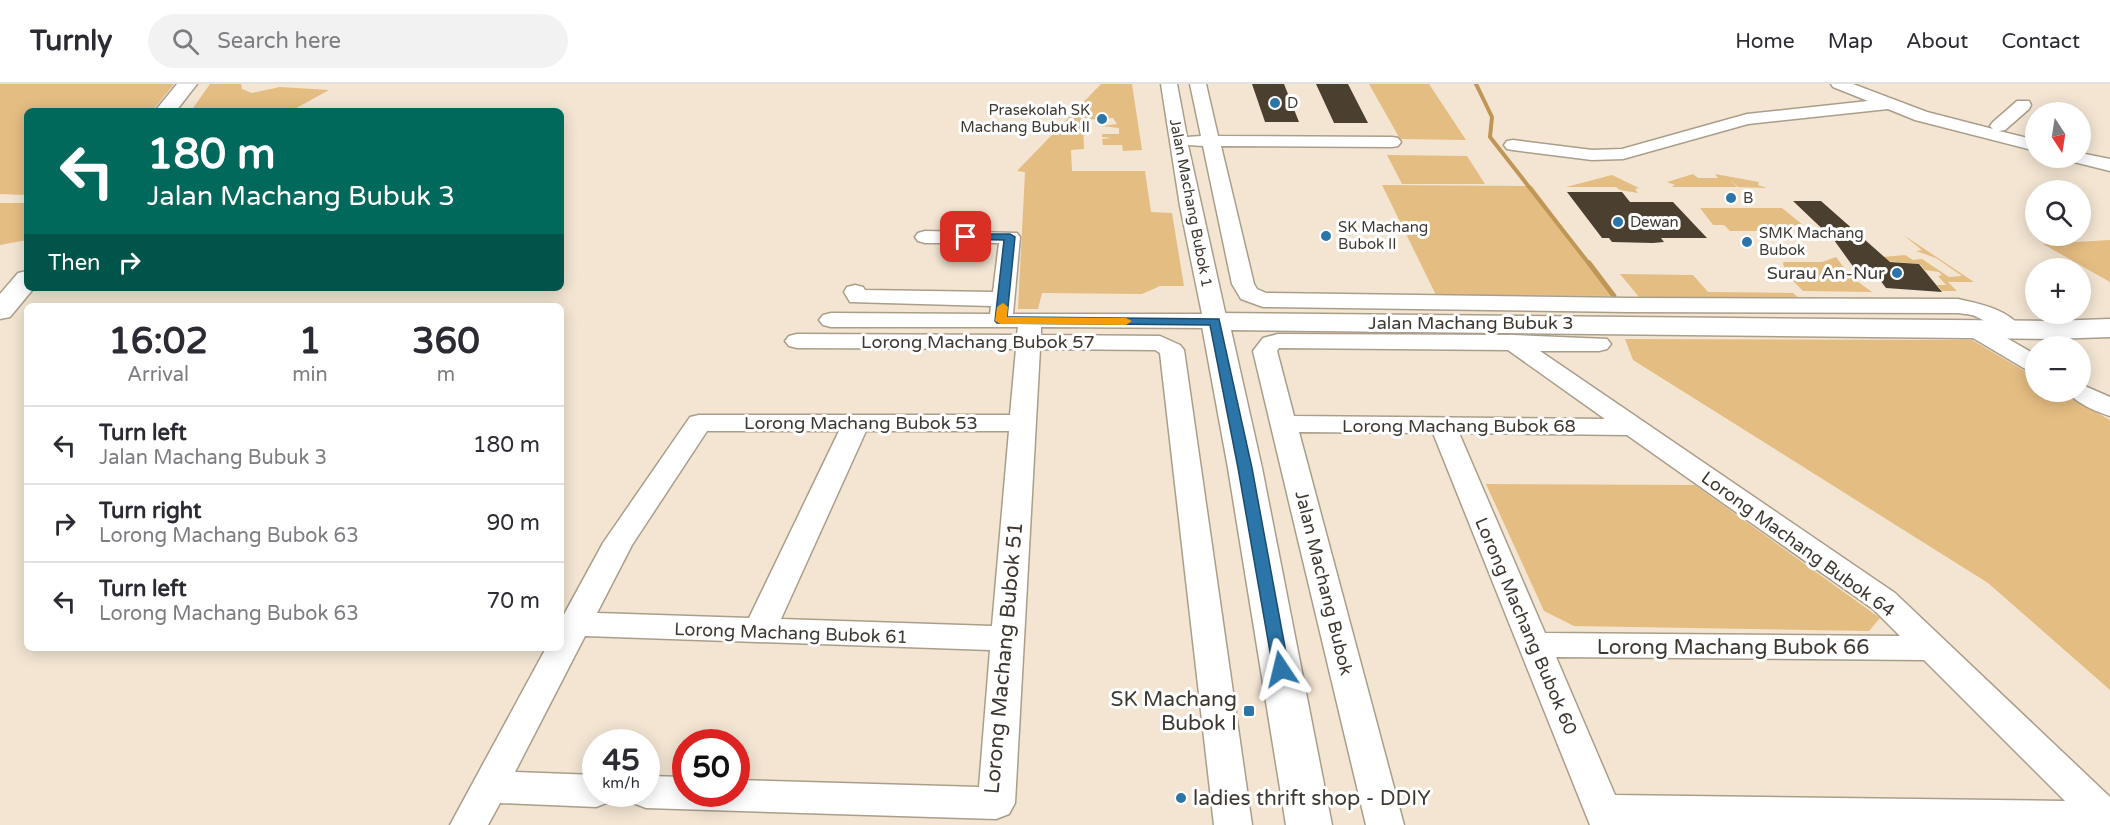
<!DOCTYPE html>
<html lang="en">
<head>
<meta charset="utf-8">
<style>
  body { margin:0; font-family:"Varela Round",sans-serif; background:#f2f2f3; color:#2b2b33; height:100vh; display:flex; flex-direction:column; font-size:22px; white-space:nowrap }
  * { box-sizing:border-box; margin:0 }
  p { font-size:20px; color:#7c7c81 }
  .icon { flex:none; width:33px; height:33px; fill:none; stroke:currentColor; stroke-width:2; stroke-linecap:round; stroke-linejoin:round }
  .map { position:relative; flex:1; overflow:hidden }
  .sheet { position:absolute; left:24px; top:219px; width:540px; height:348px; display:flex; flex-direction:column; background:#fff; border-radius:9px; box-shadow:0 3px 15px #0003 }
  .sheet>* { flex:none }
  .hud { position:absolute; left:24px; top:24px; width:540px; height:183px; border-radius:9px; box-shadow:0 3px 15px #0003; background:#00695c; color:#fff; overflow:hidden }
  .needle { width:39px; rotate:168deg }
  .tools { position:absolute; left:2025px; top:18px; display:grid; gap:12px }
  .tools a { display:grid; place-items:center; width:66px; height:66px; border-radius:50%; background:#fff; box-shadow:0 3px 15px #0003; font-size:30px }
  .speed { position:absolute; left:582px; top:645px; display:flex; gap:12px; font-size:30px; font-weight:700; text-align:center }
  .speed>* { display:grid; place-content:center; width:78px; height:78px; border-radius:50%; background:#fff; box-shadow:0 3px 15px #0003; line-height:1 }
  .speed small { font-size:15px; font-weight:400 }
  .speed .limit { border:9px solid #d22; background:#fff; color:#111 }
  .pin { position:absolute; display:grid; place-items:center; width:51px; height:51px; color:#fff; margin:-26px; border-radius:12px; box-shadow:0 3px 9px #0006 }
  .me { position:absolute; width:66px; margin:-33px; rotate:350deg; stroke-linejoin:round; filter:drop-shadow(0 0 4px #0008) }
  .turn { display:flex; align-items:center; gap:21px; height:126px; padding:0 24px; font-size:27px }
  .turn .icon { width:78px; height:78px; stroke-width:2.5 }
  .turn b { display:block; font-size:42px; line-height:51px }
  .then { display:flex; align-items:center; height:57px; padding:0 24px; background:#0003; gap:12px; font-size:22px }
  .eta { display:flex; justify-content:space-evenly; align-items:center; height:102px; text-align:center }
  .eta b { font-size:36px; font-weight:800; line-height:42px }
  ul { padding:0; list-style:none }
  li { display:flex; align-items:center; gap:18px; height:78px; padding:0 24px; border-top:2px solid #e1e1e2 }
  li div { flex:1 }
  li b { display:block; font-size:22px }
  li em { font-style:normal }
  header { display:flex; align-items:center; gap:36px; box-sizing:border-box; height:84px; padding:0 30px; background:#fff; border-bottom:2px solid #e1e1e2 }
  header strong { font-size:28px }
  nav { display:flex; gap:33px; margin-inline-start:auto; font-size:21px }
  .search { width:420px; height:54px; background:#f2f2f3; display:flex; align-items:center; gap:15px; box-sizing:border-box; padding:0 21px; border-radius:33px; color:#7c7c81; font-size:22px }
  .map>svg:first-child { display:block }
  .green { fill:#e4bd82 }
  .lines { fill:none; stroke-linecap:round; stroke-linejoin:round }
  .stream-far1 { stroke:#c09657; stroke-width:4 }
  .stream { stroke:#c09657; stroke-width:5 }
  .building { fill:#4b4030 }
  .minor-casing { stroke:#aa9e8b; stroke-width:3 }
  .major-casing { stroke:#aa9e8b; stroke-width:3 }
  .minor { fill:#fff; fill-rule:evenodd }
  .major { fill:#fff; fill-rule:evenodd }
  .route { fill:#2b75a8; stroke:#1c4c6d; stroke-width:1.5 }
  .slow { fill:#f59e0b }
  .poi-dot { fill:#2b75a8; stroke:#fff; stroke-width:2 }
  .labels { text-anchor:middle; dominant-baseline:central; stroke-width:6; stroke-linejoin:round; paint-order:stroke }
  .far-poi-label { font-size:15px; fill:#3e3831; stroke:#fff; text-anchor:start }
  .far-street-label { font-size:15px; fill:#3e3831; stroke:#fff }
  .poi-label { font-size:18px; fill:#3e3831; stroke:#fff; text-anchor:end }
  .street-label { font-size:18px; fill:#3e3831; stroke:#fff }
  .near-street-label { font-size:21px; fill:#3e3831; stroke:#fff }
  .near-poi-label { font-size:21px; fill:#3e3831; stroke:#fff; text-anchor:end }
</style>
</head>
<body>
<header>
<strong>Turnly</strong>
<div class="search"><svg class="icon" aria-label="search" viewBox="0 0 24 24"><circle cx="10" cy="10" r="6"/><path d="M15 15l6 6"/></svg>Search here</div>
<nav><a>Home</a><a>Map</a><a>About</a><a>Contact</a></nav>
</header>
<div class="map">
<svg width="2110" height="741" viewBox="0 0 2110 741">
  <rect width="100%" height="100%" fill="#f3e5d2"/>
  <!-- green -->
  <g class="green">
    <path d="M 0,0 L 174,0 L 152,27 L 27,27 L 27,111 L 0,110 Z"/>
    <path d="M 210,0 L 241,0 L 242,5 L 252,9 L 280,3 L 329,6 L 291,27 L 191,27 Z"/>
    <path d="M 1101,0 L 1132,0 L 1142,66 L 1123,67 L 1122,61 L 1103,61 L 1102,55 L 1112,54 L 1102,53 L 1102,50 L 1119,50 L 1119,44 L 1102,42 L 1117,40 L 1113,34 L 1083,36 L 1084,65 L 1071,66 L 1072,87 L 1145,87 L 1151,128 L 1172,129 L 1184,202 L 1160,202 L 1142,210 L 1042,209 L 1038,225 L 1018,225 L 1025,88 L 1017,87 Z"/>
    <path d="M 1369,0 L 1429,0 L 1466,56 L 1400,55 Z"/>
    <path d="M 1387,71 L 1467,72 L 1485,100 L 1402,100 Z"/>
    <path d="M 1693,90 L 1698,94 L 1718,94 L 1715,90 L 1759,98 L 1758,101 L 1767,104 L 1738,103 L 1730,96 L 1737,103 L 1671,103 L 1675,101 L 1667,98 Z"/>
    <path d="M 1612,91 L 1639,104 L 1635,105 L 1638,109 L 1620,106 L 1616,103 L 1566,103 Z"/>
    <path d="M 1382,101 L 1532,102 L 1614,212 L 1436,211 Z"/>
    <path d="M 0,119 L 27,119 L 27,156 L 0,161 Z"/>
    <path d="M 1700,124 L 1782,124 L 1803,141 L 1790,142 L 1795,147 L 1730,147 L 1724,141 L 1713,141 Z"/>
    <path d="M 1902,150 L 1974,198 L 1948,198 L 1957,207 L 1942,207 L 1937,201 L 1946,201 L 1938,192 L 1942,191 L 1939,188 L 1925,186 L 1920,180 L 1873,176 L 1871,174 L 1905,171 L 1913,176 L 1922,175 L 1949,193 L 1962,192 L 1936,174 L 1916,167 L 1922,166 Z"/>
    <path d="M 2110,156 L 2110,198 L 2043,160 Z"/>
    <path d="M 1836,173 L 1850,192 L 1872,208 L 1803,207 L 1785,189 L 1783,178 L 1822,178 Z"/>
    <path d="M 1620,190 L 1693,191 L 1708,208 L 1793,209 L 1798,213 L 1639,213 Z"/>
    <path d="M 1625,255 L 1972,256 L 2035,293 L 2036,308 L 2060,308 L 2110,336 L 2110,606 L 1988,499 L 1633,276 Z"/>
    <path d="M 1486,400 L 1695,401 L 1880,534 L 1869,547 L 1574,542 L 1544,527 Z"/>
  </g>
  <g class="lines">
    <!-- stream-far1 -->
    <path class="stream-far1" d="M 1476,0 L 1492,33 L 1490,53 L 1590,181"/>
    <!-- stream -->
    <path class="stream" d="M 1589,179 L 1614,212"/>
  </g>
  <!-- building -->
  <g class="building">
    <path d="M 1252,0 L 1284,0 L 1299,38 L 1265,38 Z"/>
    <path d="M 1316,0 L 1348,0 L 1368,39 L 1334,39 Z"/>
    <path d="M 1567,108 L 1622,108 L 1630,118 L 1673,118 L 1707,154 L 1661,154 L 1664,158 L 1653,159 L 1612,158 L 1609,154 L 1602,154 Z"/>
    <path d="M 1793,117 L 1821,117 L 1890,178 L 1919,180 L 1942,208 L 1886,204 L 1880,196 L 1862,195 L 1834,156 Z"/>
  </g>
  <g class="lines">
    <defs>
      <g id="minor">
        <path d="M 1161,0 L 1177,0 L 1187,53 L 1201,52 L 1190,0 L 1206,0 L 1218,52 L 1392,53 L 1398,54 L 1401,58 L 1398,62 L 1392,63 L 1221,62 L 1254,200 L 1257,205 L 1266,209 L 1628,214 L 1958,215 C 1981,220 2008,225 2023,246 L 2019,251 C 2000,256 1993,240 1977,233 C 1972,230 1964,230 1958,229 L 1628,228 L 1263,223 L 1241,215 L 1232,200 L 1203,62 L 1188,61 L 1227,237 L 1223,242 L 1215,244 L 1041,243 L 1041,251 L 1160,252 L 1180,261 L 1184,266 L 1252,741 L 1214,741 L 1160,269 L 1155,266 L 1040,265 L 1015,719 L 1009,730 L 996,735 L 646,724 L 633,719 L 628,710 L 646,710 L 646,692 L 686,693 L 686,710 L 736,710 L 736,696 L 979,703 L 990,566 L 585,552 L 515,688 L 596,691 L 596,710 L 613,710 L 609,718 L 596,723 L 500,719 L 488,741 L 450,741 L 546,564 L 561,564 L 561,536 L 603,459 L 690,333 L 699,331 L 1010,331 L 1016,265 L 797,264 L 789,262 L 785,257 L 789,252 L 797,250 L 1017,251 L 1018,243 L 831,243 L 823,241 L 819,236 L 823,231 L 831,229 L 990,230 L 991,222 L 850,218 L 844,208 L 847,203 L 855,201 L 863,203 L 865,206 L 993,208 L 999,159 L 925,159 L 918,157 L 915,153 L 918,149 L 925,147 L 1017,149 L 1020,153 L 1013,230 L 1202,230 L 1180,122 ZM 707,347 L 839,347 L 749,534 L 597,529 L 632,461 ZM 866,347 L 1009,347 L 992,542 L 781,535 Z"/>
        <path d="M 1831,0 L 1853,0 L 1927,28 L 1993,45 L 1990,42 L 1993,38 L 2017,17 L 2029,17 L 2031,21 L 2029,25 L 2005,46 L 1999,47 L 2036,56 L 2036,67 L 1915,36 L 1888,25 L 1748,40 L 1623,75 L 1592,76 L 1513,66 L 1507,65 L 1504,61 L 1507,57 L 1513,56 L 1592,66 L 1622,65 L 1747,30 L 1868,17 L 1833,3 Z"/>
        <path d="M 2080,69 L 2110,75 L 2110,87 L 2074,78 L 2071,74 L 2080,74 Z"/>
        <path d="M 1976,239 L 1984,241 L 2036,271 L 2036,288 L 2027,286 L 1968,251 L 1964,246 L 1968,241 Z"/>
        <path d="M 1278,250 L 1512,251 L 1607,255 L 1611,260 L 1607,265 L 1599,267 L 1540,267 L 1895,509 L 2110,713 L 2110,741 L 1590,741 L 1433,349 L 1299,348 L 1404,741 L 1366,741 L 1253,267 L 1263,254 ZM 1279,264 L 1508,266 L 1605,335 L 1294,332 L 1277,267 ZM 1459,349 L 1627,351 L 1873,525 L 1900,552 L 1545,549 ZM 1556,573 L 1924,576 L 2065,717 L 1615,711 Z"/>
        <path d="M 2080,300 L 2110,313 L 2110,332 C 2097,328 2076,319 2068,308 L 2080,308 Z"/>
      </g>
      <g id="major">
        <path d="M 177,0 L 197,0 L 176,27 L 155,27 Z"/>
        <path d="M 27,187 L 27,204 L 34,204 L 10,233 L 0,235 L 0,210 L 18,189 Z"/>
        <path d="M 1215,229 L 2051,237 L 2110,235 L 2110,253 L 2051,255 L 1231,246 L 1262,384 L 1332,741 L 1286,741 L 1228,384 L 1201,237 L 1205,231 Z"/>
      </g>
    </defs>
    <!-- minor casing -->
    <use href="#minor" class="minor-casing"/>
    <!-- major casing -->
    <use href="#major" class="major-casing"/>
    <!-- minor -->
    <use href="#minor" class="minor"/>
    <!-- major -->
    <use href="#major" class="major"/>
  </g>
  <!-- route -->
  <path class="route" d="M 966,150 L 1010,150 L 1015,153 L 1007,233 L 1219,235 L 1252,384 L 1289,585 L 1287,589 L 1281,591 L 1275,589 L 1273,585 L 1238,384 L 1210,241 L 997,239 L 995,237 L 1004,156 L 962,155 L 961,153 Z"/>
  <!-- slow -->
  <path class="slow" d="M 1003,219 L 1008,223 L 1007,233 L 1126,234 L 1132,237 L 1126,241 L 1001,240 L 995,237 L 997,223 Z"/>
  <!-- markers -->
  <g class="poi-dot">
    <circle cx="1275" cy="19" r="6"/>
    <circle cx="1102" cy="35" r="6"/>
    <circle cx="1731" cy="114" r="6"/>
    <circle cx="1618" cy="138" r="6"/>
    <circle cx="1326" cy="152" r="6"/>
    <circle cx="1747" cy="158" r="6"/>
    <circle cx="1897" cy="189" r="6"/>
    <rect x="1243" y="621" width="12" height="12" rx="3"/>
    <circle cx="1181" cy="714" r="6"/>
  </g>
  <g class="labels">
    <!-- far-poi labels -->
    <g class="far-poi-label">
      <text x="1287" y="19">D</text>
      <text x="1090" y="26" text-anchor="end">Prasekolah SK<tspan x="1090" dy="17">Machang Bubuk II</tspan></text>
      <text x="1743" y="114">B</text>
      <text x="1630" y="138">Dewan</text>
      <text x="1338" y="143">SK Machang<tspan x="1338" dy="17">Bubok II</tspan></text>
      <text x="1759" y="149">SMK Machang<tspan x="1759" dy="17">Bubok</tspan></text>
    </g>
    <!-- far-street labels -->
    <g class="far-street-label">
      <text transform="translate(1191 119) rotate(79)">Jalan Machang Bubok 1</text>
    </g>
    <!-- poi labels -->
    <g class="poi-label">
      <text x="1885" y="189">Surau An-Nur</text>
    </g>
    <!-- street labels -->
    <g class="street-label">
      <text x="1471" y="239">Jalan Machang Bubuk 3</text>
      <text x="978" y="258">Lorong Machang Bubok 57</text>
      <text x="861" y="339">Lorong Machang Bubok 53</text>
      <text x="1459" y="342">Lorong Machang Bubok 68</text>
      <text transform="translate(1798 460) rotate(36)">Lorong Machang Bubok 64</text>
      <text transform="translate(1324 499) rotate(76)">Jalan Machang Bubok</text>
      <text transform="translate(1526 542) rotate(67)">Lorong Machang Bubok 60</text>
      <text transform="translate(791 549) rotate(2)">Lorong Machang Bubok 61</text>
    </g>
    <!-- near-street labels -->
    <g class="near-street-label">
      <text x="1733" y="563">Lorong Machang Bubok 66</text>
      <text transform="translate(1004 574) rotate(-85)">Lorong Machang Bubok 51</text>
    </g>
    <!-- near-poi labels -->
    <g class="near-poi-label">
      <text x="1237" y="615">SK Machang<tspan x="1237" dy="24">Bubok I</tspan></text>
      <text x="1193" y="714" text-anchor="start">ladies thrift shop - DDIY</text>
    </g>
  </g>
</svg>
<div class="tools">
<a><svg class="needle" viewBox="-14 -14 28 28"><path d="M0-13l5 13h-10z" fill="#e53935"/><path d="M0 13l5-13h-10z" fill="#7c7c81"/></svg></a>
<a><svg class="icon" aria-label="search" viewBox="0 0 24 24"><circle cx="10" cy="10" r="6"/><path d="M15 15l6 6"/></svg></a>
<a>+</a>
<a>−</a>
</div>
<div class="speed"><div>45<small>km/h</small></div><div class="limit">50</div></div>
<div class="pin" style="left:966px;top:153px;background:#d93025"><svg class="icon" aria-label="arrive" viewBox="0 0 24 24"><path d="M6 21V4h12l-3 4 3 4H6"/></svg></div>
<svg class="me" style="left:1281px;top:585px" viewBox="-20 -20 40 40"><path d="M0-17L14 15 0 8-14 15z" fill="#2b75a8" stroke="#fff" stroke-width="4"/></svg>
<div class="hud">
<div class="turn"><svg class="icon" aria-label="left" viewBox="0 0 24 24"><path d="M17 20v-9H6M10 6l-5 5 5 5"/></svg><div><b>180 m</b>Jalan Machang Bubuk 3</div></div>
<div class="then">Then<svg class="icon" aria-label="right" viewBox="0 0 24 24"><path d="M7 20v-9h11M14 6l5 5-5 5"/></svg></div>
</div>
<section class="sheet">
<div class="eta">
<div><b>16:02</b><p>Arrival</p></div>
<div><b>1</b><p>min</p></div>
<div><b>360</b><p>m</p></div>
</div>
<ul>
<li><svg class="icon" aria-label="left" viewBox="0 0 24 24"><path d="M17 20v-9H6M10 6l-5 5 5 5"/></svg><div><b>Turn left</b><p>Jalan Machang Bubuk 3</p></div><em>180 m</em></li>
<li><svg class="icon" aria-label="right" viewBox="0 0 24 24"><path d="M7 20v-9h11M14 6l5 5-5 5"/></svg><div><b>Turn right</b><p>Lorong Machang Bubok 63</p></div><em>90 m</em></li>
<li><svg class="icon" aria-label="left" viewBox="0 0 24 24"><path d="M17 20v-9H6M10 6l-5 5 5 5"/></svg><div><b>Turn left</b><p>Lorong Machang Bubok 63</p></div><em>70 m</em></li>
</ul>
</section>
</div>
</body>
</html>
